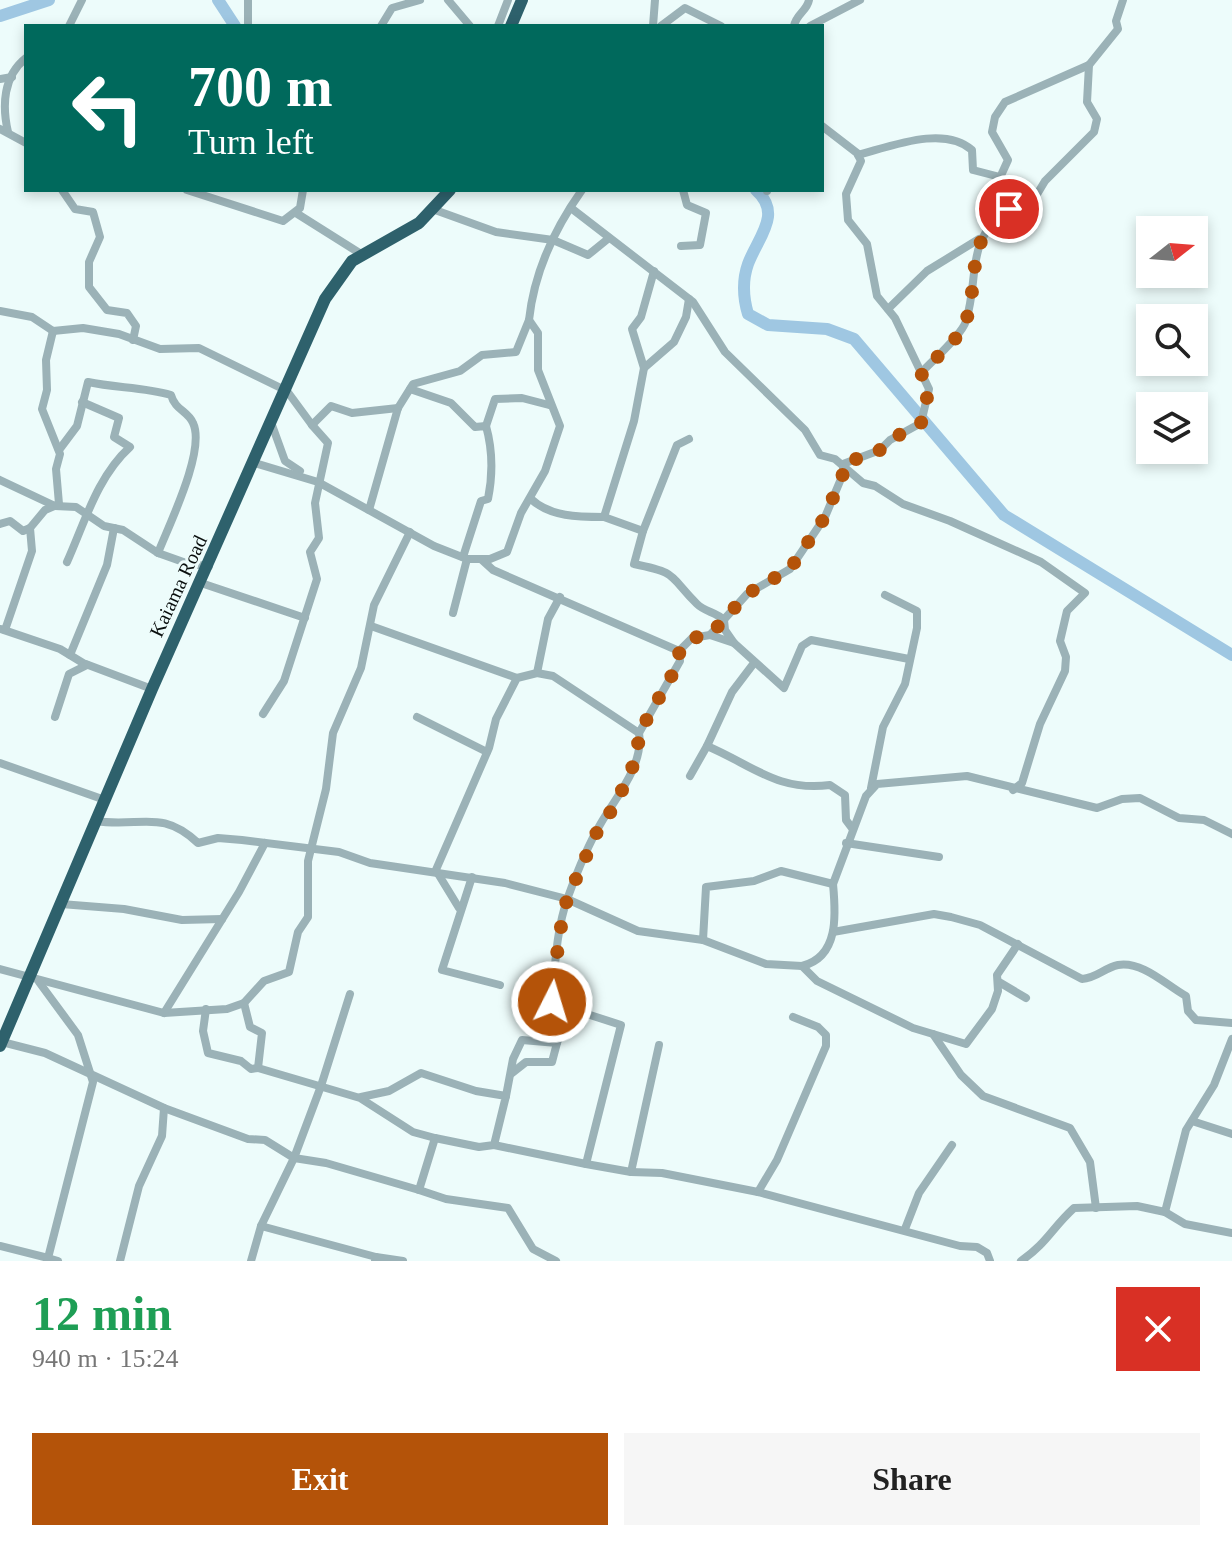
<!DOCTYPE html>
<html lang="en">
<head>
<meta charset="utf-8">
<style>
  body { margin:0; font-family:Georgia,serif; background:#f6f6f6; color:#222; height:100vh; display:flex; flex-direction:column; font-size:30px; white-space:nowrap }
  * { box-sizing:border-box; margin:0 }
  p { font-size:26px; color:#767676 }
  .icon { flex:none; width:44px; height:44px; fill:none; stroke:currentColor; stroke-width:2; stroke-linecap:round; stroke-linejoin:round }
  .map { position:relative; height:1261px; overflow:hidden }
  .side { display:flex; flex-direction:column; background:#fff; flex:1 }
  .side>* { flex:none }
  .top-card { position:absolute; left:24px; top:24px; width:800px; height:168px; border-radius:0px; box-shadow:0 4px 12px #0003; background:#00695c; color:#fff; overflow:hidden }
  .needle { width:52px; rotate:73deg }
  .buttons { position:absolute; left:1136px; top:216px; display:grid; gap:16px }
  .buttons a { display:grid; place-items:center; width:72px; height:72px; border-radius:0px; background:#fff; box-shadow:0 4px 12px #0003; font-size:40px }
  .pin { position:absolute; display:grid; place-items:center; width:68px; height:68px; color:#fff; margin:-34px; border:4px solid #fff; border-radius:50%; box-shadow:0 2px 8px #0007 }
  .me { position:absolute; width:88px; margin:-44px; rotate:5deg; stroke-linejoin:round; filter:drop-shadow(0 0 6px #0008) }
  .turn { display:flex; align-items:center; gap:28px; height:168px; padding:0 32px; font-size:36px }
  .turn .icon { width:104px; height:104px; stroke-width:2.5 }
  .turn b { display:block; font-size:56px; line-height:68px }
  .round { display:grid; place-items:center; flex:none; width:84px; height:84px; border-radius:0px; background:#f6f6f6 }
  .head { display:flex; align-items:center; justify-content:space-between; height:136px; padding:0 32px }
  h1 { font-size:48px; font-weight:800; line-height:60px; color:#1e9e55 }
  .action { display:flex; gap:16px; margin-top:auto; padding:16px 32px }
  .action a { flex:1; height:92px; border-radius:0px; background:#b45309; color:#fff; font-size:32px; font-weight:800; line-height:92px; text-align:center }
  .action a+a { background:#f6f6f6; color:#222 }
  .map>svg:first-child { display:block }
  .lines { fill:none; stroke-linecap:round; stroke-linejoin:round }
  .river { stroke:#9fc7e2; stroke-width:12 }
  .minor { stroke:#9bb2b7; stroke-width:8 }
  .highway { stroke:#2e616c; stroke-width:12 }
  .route { stroke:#b45309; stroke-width:14; stroke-dasharray:0 25.2 }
  .labels { text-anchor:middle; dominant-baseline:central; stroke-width:6; stroke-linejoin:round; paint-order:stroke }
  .street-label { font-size:20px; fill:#0a0f0e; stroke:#edfcfb }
</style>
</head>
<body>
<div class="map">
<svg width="1232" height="1261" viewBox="0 0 1232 1261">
  <rect width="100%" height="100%" fill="#edfcfb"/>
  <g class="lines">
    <!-- river -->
    <g class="river">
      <path d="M 218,0 L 235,26"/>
      <path d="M 0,16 L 49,0"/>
      <path d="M 756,190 C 783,214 758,237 748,264 C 742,281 743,297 748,314 L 768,325 L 827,329 L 854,339 L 1004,515 L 1232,655"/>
    </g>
    <!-- minor -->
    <g class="minor">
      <path d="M 248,0 L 248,26"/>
      <path d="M 448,0 L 470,26"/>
      <path d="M 69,26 L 82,0"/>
      <path d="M 381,26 L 392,8 L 420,0"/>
      <path d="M 498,26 L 508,0"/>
      <path d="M 653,26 L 655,0"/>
      <path d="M 661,26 L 685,8 L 721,26"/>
      <path d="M 794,26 C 796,14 807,11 809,0"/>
      <path d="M 810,26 L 860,0"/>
      <path d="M 0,79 L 12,77"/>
      <path d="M 0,129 L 26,143"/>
      <path d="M 8,132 C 2,106 3,76 26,58"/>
      <path d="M 858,155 C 892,146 944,125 972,150 L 973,170 L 1000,177"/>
      <path d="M 62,190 L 75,209 L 93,212 L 100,237 L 89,262 L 89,287 L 107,310 L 127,313 L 136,326 L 133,340"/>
      <path d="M 187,190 L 283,221 L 300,208 L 303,190"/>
      <path d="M 767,191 L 767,190"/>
      <path d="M 571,208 L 693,302 L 725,352 L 805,430 L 820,455 L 835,459 L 863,483 L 875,486 L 903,504 L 950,521 L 1041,562 L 1085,593 L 1067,611 L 1060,641 L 1066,657 L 1065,671 L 1040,724 L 1022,783 L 1013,790"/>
      <path d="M 435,210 L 496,232 L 553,240 L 588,255 L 609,238"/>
      <path d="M 296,213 L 361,254"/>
      <path d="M 996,219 L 998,182 L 1008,160 L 992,132 L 995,117 L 1005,102 L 1089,65 L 1118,29 L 1116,21 L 1123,0"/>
      <path d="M 681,246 L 700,245 L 706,213 L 687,205 L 683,190"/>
      <path d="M 888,309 L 927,271 L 979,239"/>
      <path d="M 0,311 L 32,317 L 53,331 L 83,328 L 119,334 L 160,349 L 199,348 L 287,391 L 312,425 L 331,406 L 352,413 L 398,408"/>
      <path d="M 644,368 L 632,329 L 641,317 L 654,271"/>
      <path d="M 921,373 C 932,361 962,335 966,321 C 980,275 964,240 1009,209 L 1019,211 L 1033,201 L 1045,181 L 1094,132 L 1097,119 L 1087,102 L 1089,65"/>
      <path d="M 410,389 L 451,403 L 475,427 L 486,426 C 493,451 493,474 488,499 L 481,501 L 463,557"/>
      <path d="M 272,425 L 285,461 L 300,471"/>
      <path d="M 486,426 L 495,399 L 522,398 L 549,405"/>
      <path d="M 59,450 L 77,426 L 88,382 C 116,388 144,387 171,395 C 175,410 188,411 193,423 C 206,450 169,525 158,553"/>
      <path d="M 255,463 L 318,482 L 434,546 L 467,559 L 490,559 L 507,552 L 521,513 L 545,471 L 560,426 L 538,370 L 538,333 L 529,320 C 534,273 555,228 582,190"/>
      <path d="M 0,480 L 55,506 L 76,507 L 104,526 L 123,530 L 158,553 L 189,564 L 209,566"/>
      <path d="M 531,499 C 550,517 579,517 604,517 L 634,421 L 644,368 L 674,342 L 686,317 L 689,299"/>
      <path d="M 369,510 L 398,408 L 413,384 L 460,371 L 482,355 L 516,352 L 529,320"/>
      <path d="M 604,517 L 643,531 L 677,445 L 689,439"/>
      <path d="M 0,524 L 10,521 L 23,531 L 30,528"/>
      <path d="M 643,531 L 634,564 C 679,573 668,575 697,604 C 705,612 716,612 724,620 L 725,630 L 734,643"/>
      <path d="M 482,560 L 493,570 L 679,651"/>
      <path d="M 67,562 C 85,522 97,477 130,447 L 114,437 L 119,418 L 82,402"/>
      <path d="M 201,583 L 305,618"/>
      <path d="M 453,613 L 467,559"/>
      <path d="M 371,626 L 517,678"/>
      <path d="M 1,629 L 60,649 L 83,663 L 152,689"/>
      <path d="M 5,630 L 32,551 L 30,528 L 45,510 L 59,504 L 56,469 L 60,454 L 42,409 L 47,390 L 46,360 L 53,331"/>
      <path d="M 710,635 L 734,643 L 784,688 L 802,646 L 811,640 L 909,659"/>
      <path d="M 70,655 L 107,565 L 114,528"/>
      <path d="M 537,673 L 548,619 L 560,597"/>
      <path d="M 263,714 L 284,681 L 317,579 L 310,552 L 319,538 L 315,503 L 328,443 L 312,425"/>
      <path d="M 55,717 L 69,674 L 87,665"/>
      <path d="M 417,717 L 487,752"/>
      <path d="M 707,746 L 732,692 L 754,663"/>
      <path d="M 0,763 L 105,800"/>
      <path d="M 690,776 L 707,746 C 752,765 778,792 830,785 L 845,795 L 846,820 L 852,828"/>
      <path d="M 871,788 L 883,727 L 905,684 L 917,628 L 917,611 L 885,595"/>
      <path d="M 96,821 C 140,828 161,808 198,843 L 218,838 L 242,840 L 339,852 L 370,863 L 505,883 L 567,899 L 638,931 L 703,940 L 706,887 L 754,881 L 781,871 L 833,884 L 866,796 L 877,784 L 967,776 L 1097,808 L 1122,799 L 1140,798 L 1179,818 L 1204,820 L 1232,834"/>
      <path d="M 846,843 L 939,857"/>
      <path d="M 435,872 L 489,748 L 496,719 L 517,678 L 537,673 L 553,676 L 639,733 L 680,661 L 679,651 L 692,638 L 710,635 L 747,594 L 790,569 L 825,517 L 843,474 L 843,464 L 880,450 L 890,440 L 921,423 L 929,389 L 895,318 L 877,296 L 867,244 L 848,220 L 846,194 L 861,161 L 857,153 L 822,126"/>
      <path d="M 437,872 L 459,908"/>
      <path d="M 472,877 L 442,970 L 500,985"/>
      <path d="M 61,904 L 124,909 L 182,920 L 222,919"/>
      <path d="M 833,932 L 934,914 L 951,917 L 980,925 L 1082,979 C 1097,978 1104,968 1118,965 C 1143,961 1166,985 1186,996 L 1188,1011 L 1196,1020 L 1232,1023"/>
      <path d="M 703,940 L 766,964 L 802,966 L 817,981 L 913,1028 L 933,1034 L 961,1075 L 983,1096 L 1070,1128 L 1090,1162 L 1096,1208"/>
      <path d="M 802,966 C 839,957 836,915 833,884"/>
      <path d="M 0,969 L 164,1013 L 227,1009 L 244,1003 L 250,1027 L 262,1033 L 258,1068 L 360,1098 L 413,1132 L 435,1138 L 419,1190 L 446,1199 L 508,1208 L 533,1249 L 556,1261"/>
      <path d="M 39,982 L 78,1035 L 93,1082 L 48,1258 L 58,1261"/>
      <path d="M 999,982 L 1026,998"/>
      <path d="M 244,1003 L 264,981 L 289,972 L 298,932 L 308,917 L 308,861 L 326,789 L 333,733 L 361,668 L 374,605 L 410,532"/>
      <path d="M 206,1009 L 203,1031 L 208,1053 L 241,1061 L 251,1069 L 258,1068"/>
      <path d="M 164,1013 L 239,892 L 265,843"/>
      <path d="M 567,1013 L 552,1002 C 555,967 556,930 568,897 C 577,872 588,845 601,823 C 616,797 644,765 639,733"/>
      <path d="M 933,1034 L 966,1044 L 992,1009 L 998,991 L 997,975 L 1018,944"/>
      <path d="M 2,1042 L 45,1053 L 164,1108 L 162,1136 L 139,1186 L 120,1261"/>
      <path d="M 512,1073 L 526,1062 L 552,1062 L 557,1043"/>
      <path d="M 361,1097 L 389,1091 L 421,1073 L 476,1091 L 506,1096 L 494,1145 L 479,1147 L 435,1138"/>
      <path d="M 164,1108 L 248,1139 L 265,1140 L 294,1158 L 326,1163 L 419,1190"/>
      <path d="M 1192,1121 L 1232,1134"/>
      <path d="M 494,1145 L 586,1164 L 621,1025 L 590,1015 L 567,1013 L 557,1043 L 522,1040 L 513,1059 L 506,1096"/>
      <path d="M 586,1164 L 631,1172 L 659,1045"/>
      <path d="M 631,1172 L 662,1173 L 758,1192 L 960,1246 L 977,1247 L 987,1253 L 990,1261"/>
      <path d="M 758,1192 L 777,1160 L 826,1046 L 826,1035 L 818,1027 L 793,1017"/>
      <path d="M 1165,1212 L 1185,1224 L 1232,1233"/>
      <path d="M 261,1226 L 376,1257 L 375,1261"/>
      <path d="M 905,1229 L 919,1193 L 952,1145"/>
      <path d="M 0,1246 L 48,1258"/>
      <path d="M 376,1257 L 403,1261"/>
      <path d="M 251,1261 L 261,1226 L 294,1158 L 321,1086 L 350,994"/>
      <path d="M 1021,1261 C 1047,1243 1052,1228 1074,1208 L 1137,1206 L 1165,1212 L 1186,1130 L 1214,1085 L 1232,1039"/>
    </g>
    <!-- highway -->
    <g class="highway">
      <path d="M 511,26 L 522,0"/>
      <path d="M 0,1046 L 152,689 L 325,299 L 352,261 L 419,223 L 450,190"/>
    </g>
  </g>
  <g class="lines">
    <!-- route -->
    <path class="route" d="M 552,1002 L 559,936 L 567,899 L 601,823 L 614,808 L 637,757 L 639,733 L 680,661 L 679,651 L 692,638 L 710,635 L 747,594 L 790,569 L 825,517 L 843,474 L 843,464 L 880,450 L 890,440 L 921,423 L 929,389 L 921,373 C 934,359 961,338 966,321 C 980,276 964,240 1009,209"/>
  </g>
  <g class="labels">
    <!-- street labels -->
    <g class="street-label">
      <text transform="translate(178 586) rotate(-65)">Kaiama Road</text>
    </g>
  </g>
</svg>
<div class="buttons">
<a><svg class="needle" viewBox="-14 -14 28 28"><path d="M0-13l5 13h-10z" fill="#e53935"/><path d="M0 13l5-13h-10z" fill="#767676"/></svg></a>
<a><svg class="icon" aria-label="search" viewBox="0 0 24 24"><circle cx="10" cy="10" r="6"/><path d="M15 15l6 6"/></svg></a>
<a><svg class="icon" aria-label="layers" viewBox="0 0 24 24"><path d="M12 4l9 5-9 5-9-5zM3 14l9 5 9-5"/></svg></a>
</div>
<div class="pin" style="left:1009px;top:209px;background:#d93025"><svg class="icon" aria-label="arrive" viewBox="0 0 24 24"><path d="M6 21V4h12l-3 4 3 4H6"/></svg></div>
<svg class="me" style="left:552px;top:1002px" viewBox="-20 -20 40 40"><circle r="17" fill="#b45309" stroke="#fff" stroke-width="3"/><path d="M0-11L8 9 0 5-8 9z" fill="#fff"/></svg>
<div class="top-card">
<div class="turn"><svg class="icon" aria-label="left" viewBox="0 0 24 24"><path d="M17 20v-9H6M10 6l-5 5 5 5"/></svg><div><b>700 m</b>Turn left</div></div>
</div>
</div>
<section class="side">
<div class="head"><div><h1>12 min</h1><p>940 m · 15:24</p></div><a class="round" style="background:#d93025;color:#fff"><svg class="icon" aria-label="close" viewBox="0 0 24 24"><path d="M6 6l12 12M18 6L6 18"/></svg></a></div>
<div class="action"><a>Exit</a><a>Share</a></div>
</section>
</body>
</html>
